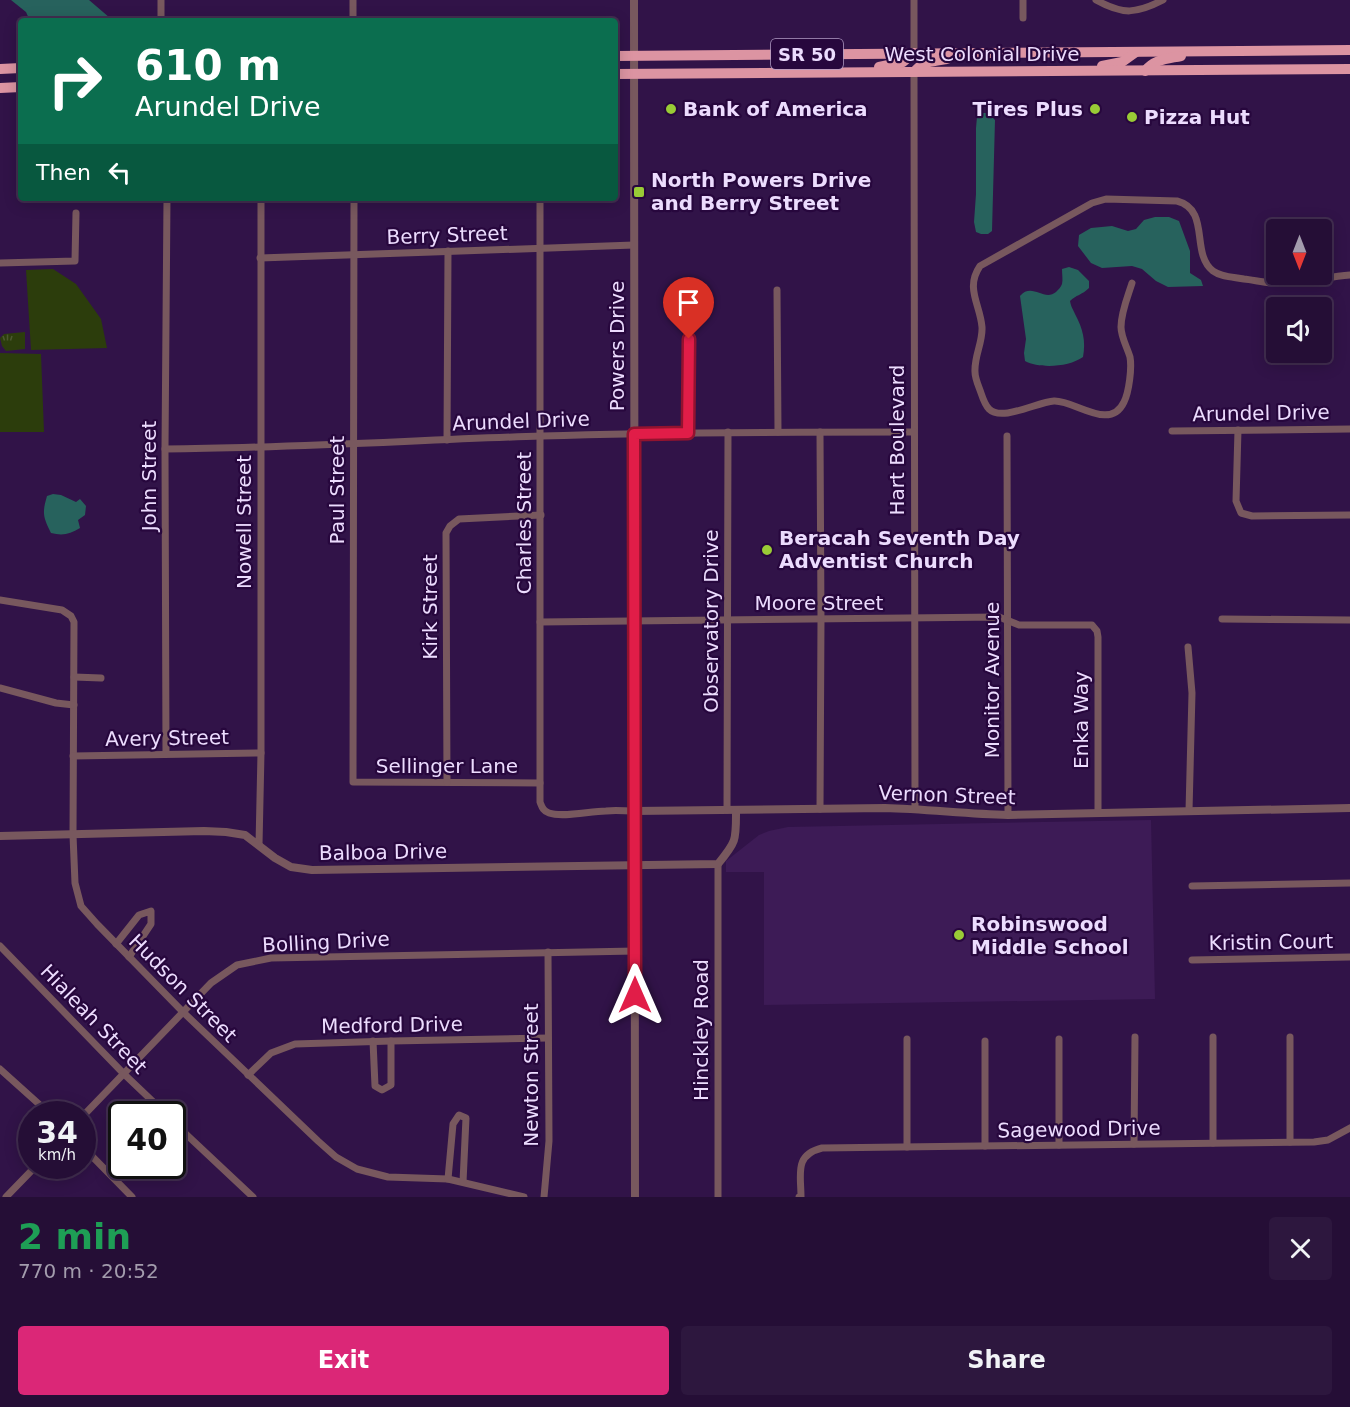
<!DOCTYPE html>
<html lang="en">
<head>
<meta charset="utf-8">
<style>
  body { margin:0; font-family:"DejaVu Sans",sans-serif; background:#2d173e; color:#f1f3f6; height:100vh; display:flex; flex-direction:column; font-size:22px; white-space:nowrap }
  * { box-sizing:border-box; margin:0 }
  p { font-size:20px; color:#a39cad }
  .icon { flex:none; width:33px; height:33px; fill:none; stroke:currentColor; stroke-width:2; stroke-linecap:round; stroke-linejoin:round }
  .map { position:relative; height:1197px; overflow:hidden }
  .details { display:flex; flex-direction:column; background:#250e36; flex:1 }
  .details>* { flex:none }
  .top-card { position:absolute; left:18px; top:18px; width:600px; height:183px; border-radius:6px; box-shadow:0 3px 15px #0003,0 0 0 2px #422e51; background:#0b6e4f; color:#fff; overflow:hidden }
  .needle { width:39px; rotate:180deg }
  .controls { position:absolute; left:1266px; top:219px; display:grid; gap:12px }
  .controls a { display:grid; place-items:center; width:66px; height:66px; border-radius:6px; background:#250e36; box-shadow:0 3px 15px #0003,0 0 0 2px #422e51; font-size:30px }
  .speed { position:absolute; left:18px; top:1101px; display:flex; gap:12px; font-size:30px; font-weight:700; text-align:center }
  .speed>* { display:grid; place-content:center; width:78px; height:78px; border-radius:50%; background:#250e36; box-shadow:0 3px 15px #0003,0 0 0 2px #422e51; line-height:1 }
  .speed small { font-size:15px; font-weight:400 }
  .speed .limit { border:3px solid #111; border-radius:9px; background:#fff; color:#111 }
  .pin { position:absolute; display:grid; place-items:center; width:51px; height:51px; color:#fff; margin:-62px -26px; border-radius:50% 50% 50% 0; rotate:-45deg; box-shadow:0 0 6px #0007 }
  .pin .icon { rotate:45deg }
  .me { position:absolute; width:66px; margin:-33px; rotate:0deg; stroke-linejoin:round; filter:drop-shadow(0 0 4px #0008) }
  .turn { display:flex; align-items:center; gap:21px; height:126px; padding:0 18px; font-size:27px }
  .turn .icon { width:78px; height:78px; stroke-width:2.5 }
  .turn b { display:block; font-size:42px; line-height:51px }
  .then { display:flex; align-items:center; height:57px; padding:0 18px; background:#0003; gap:12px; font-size:22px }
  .round { display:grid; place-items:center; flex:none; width:63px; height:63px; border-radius:6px; background:#2d173e }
  .head { display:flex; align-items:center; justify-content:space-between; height:102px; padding:0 18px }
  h1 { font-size:36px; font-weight:800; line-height:45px; color:#1e9e55 }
  .button { display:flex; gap:12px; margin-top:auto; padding:12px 18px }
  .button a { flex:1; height:69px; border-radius:6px; background:#db2777; color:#fff; font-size:24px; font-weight:800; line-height:69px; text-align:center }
  .button a+a { background:#2d173e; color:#f1f3f6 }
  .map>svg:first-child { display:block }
  .built { fill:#3d1b56 }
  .grass { fill:url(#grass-tufts) }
  .pitch { fill:#2c3d0c }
  .water { fill:#27625d }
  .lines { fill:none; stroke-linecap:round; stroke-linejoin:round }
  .minor { stroke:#78585e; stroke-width:7 }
  .tertiary { stroke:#78585e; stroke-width:8 }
  .trunk { stroke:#dc94a2; stroke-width:10 }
  .route-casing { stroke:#92132f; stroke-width:15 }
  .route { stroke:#e11d48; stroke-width:10 }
  .poi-dot { fill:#99cb36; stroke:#27073d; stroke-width:2 }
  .labels { text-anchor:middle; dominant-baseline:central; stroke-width:4.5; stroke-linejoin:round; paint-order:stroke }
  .shield { fill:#27073d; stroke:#b19cc4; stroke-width:1.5 }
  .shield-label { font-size:18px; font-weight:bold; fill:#ecdcfe }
  .street-label { font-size:20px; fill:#ecdcfe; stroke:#27073d }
  .poi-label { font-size:20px; font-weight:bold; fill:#ecdcfe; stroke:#27073d; text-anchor:start }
</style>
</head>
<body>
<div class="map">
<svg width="1350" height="1197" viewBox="0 0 1350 1197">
  <defs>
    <pattern id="grass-tufts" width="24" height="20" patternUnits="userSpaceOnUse" patternTransform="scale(1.5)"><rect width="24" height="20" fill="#2c3d0c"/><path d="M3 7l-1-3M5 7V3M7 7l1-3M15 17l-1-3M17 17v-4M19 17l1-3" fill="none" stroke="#4b5830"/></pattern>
  </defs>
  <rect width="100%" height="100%" fill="#311348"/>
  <!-- built -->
  <path class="built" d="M 1151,820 L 1155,999 L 764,1005 L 764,872 L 726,872 L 726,861 L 759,835 L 769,831 L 788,827 Z"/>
  <!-- grass -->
  <path class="grass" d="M 25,332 L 25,349 L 6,351 L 2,346 L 0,338 L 4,334 Z"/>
  <!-- pitch -->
  <g class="pitch">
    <path d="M 53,269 L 76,284 L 101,319 L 107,348 L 31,350 L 26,270 Z"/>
    <path d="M 0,353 L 41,354 L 44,432 L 0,432 Z"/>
  </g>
  <!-- water -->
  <g class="water">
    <path d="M 11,0 L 89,0 L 110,18 L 121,21 L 30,21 L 26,12 Z"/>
    <path d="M 980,113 L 988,113 L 995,120 L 992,231 L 988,234 L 981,234 L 976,232 L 974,222 L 976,194 L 976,128 L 977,117 Z"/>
    <path d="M 1155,217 L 1169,217 L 1179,221 L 1190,251 L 1190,273 L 1201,280 L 1203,286 L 1168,287 L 1156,281 L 1142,269 L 1132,266 L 1102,268 L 1091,263 L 1078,246 L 1079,235 L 1091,228 L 1112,226 L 1128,231 L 1136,229 L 1144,220 Z"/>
    <path d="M 1069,267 L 1078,270 L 1089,281 L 1089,288 C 1082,295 1076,295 1070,301 C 1071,307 1073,309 1075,314 C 1083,329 1086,341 1083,357 C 1069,367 1040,369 1025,361 L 1024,353 L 1026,339 L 1020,296 C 1032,282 1044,302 1056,292 C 1058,290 1061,287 1062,284 C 1063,280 1062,274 1062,269 Z"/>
    <path d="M 53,494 L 61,495 L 76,502 L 80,499 L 86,506 L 85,515 L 78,520 L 80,528 C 70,534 63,536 51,533 C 43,517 42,513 47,496 Z"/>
  </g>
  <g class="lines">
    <!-- minor -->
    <g class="minor">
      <path d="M 161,0 L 161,16"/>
      <path d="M 353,0 L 353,21"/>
      <path d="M 914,0 L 914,53"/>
      <path d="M 1023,0 L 1023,18"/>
      <path d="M 1096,0 C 1123,15 1136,14 1163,0"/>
      <path d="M 914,72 L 915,809"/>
      <path d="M 354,198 L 353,782 L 540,783"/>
      <path d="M 540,198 L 540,802 C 542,807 543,811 549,813 C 563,818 590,811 606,811 C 615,810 625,811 635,811"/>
      <path d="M 260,258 L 634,245"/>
      <path d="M 0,263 L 75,261 L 76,213"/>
      <path d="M 1132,283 C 1128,296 1121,312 1121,327 C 1121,337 1127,347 1130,357 C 1132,368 1129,392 1124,402 C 1110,432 1075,400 1054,401 C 1037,402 1002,422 989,409 C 985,405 983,399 981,393 C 979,387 975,379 975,372 C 974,356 983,342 982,327 C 980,304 965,288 980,266 L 1092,203 L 1106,199 L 1177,201 C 1211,210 1190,253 1213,271 C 1221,277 1233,277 1244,279 C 1254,280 1265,283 1276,283 C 1301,284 1325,277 1350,275"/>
      <path d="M 777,290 L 778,432"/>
      <path d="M 1238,430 L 1236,501 L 1241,513 L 1252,516 L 1350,515"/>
      <path d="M 1172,431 L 1350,429"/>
      <path d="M 688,433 L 689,292"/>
      <path d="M 1007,436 L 1008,815"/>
      <path d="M 447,440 L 448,251"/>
      <path d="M 165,449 C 291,448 416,440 542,436 C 666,432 790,432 914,432"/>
      <path d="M 0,600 L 62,610 L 71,616 L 74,622 L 73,835 L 75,883 L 81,906 L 97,924 L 183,1012 L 318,1141 L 336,1157 L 357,1169 L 388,1177 L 448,1179 L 524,1197"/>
      <path d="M 1222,619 L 1350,620"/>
      <path d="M 540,622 L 999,617 L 1019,625 L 1092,625 L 1097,631 L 1098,637 L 1098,813"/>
      <path d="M 1188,647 L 1192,693 L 1189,811"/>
      <path d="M 74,677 L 101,678"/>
      <path d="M 0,688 L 56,703 L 74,705"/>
      <path d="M 166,754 L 165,449 L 167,198"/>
      <path d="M 73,756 L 261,753"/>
      <path d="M 447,782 L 446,533 L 450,526 L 459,519 L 541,515"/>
      <path d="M 820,809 L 821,619 L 820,432"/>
      <path d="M 727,810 L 728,432"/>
      <path d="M 259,845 L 261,753 L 261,198"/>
      <path d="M 718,864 L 718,1197"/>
      <path d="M 1192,886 L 1350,883"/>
      <path d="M 116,944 L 139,915 L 151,911 L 151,924 L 129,957"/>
      <path d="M 0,946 L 124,1074 L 166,1114"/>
      <path d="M 1192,960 L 1350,957"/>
      <path d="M 1213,1037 L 1213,1143"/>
      <path d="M 1290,1037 L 1290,1142"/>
      <path d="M 907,1039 L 907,1147"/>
      <path d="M 1059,1039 L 1059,1145"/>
      <path d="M 373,1041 L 375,1086 L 382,1090 L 391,1085 L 391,1041"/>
      <path d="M 985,1041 L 985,1146"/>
      <path d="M 0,1069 L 50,1114"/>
      <path d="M 248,1075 L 271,1053 L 295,1044 L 391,1041 L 548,1038"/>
      <path d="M 82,1117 L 211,983 L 237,965 L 271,958 L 635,951"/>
      <path d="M 172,1121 L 253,1197"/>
      <path d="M 1134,1144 L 1135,1037"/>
      <path d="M 82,1146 L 132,1197"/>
      <path d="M 448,1179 L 453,1124 L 459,1115 L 466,1118 L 463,1182"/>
      <path d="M 6,1197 L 36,1166"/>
      <path d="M 544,1197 L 549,1141 L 548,952"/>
      <path d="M 799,1197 L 801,1197 C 801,1174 794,1155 822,1148 L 1314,1142 L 1328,1140 L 1350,1128"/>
    </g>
    <!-- tertiary -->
    <g class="tertiary">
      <path d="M 634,0 L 635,1197"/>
      <path d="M 635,811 L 885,808 C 926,809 967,814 1008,815 L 1350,808"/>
      <path d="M 0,836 L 204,831 L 226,832 L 245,835 L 275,858 L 291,867 L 312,870 L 718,864 C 737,841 736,840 736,810"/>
    </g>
    <!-- trunk -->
    <g class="trunk">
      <path d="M 615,56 L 1350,50"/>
      <path d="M 1102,66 L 1122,62 L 1136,52"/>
      <path d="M 879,67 L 903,62 L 914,53"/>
      <path d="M 0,69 L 21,68"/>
      <path d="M 1145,71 C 1155,59 1167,59 1181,56"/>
      <path d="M 914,72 C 923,61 934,61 947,59"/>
      <path d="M 615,74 L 1350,69"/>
      <path d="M 0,88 L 21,87"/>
    </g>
  </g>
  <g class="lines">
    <defs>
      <path id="route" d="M 635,995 L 634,434 L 688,433 L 689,339"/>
    </defs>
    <!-- route casing -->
    <use href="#route" class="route-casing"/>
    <!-- route -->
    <use href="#route" class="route"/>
  </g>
  <!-- markers -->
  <g class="poi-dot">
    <circle cx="671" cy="109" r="6"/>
    <circle cx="1095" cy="109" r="6"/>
    <circle cx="1132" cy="117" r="6"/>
    <rect x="633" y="186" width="12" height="12" rx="3"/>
    <circle cx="767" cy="550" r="6"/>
    <circle cx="959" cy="935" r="6"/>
  </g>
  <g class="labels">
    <!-- shield labels -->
    <rect class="shield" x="771" y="39" width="72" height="30" rx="4.5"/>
    <g class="shield-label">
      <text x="807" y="54">SR 50</text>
    </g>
    <!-- street labels -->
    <g class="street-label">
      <text x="982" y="54">West Colonial Drive</text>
      <text transform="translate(447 235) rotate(-2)">Berry Street</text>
      <text transform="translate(617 346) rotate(-90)">Powers Drive</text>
      <text transform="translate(1261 413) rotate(-1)">Arundel Drive</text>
      <text transform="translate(521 421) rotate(-2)">Arundel Drive</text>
      <text transform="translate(897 440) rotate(-90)">Hart Boulevard</text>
      <text transform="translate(149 476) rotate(-90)">John Street</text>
      <text transform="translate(337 490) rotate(-90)">Paul Street</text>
      <text transform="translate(244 522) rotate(-90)">Nowell Street</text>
      <text transform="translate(524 523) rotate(-90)">Charles Street</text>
      <text x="819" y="603">Moore Street</text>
      <text transform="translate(430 607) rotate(-90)">Kirk Street</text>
      <text transform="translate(711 621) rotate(-90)">Observatory Drive</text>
      <text transform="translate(992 680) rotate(-90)">Monitor Avenue</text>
      <text transform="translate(1081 720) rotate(-90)">Enka Way</text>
      <text transform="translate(167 738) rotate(-1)">Avery Street</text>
      <text x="447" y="766">Sellinger Lane</text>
      <text transform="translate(947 795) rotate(2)">Vernon Street</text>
      <text transform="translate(383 852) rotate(-1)">Balboa Drive</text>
      <text transform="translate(326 942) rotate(-3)">Bolling Drive</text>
      <text transform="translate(1271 942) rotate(-1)">Kristin Court</text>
      <text transform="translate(183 988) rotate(45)">Hudson Street</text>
      <text transform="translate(94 1019) rotate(46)">Hialeah Street</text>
      <text transform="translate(392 1025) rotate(-1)">Medford Drive</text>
      <text transform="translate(701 1030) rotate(-90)">Hinckley Road</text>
      <text transform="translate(531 1075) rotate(-90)">Newton Street</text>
      <text transform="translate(1079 1129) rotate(-1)">Sagewood Drive</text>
    </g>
    <!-- poi labels -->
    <g class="poi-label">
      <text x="683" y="109">Bank of America</text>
      <text x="1083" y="109" text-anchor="end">Tires Plus</text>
      <text x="1144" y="117">Pizza Hut</text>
      <text x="651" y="180">North Powers Drive<tspan x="651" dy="23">and Berry Street</tspan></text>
      <text x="779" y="538">Beracah Seventh Day<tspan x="779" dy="23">Adventist Church</tspan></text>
      <text x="971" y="924">Robinswood<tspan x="971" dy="23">Middle School</tspan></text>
    </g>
  </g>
</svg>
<div class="controls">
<a><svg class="needle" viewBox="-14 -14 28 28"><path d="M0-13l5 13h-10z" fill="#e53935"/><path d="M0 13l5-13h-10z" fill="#a39cad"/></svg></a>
<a><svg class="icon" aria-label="sound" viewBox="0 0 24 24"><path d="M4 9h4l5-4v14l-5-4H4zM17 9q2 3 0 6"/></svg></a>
</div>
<div class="speed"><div>34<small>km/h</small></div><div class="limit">40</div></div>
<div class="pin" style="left:689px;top:339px;background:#d93025"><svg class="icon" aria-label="arrive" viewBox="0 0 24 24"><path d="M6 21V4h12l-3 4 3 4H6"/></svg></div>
<svg class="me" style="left:635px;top:995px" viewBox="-20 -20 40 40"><path d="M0-17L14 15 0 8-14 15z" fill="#e11d48" stroke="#fff" stroke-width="4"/></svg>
<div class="top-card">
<div class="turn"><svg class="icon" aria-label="right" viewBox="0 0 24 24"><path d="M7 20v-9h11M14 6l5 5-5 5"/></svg><div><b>610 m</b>Arundel Drive</div></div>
<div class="then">Then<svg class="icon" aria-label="left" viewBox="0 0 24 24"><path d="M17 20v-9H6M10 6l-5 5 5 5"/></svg></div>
</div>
</div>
<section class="details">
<div class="head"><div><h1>2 min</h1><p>770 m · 20:52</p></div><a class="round"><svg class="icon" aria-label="close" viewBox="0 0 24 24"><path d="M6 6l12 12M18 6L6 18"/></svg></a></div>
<div class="button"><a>Exit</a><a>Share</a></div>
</section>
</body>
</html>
